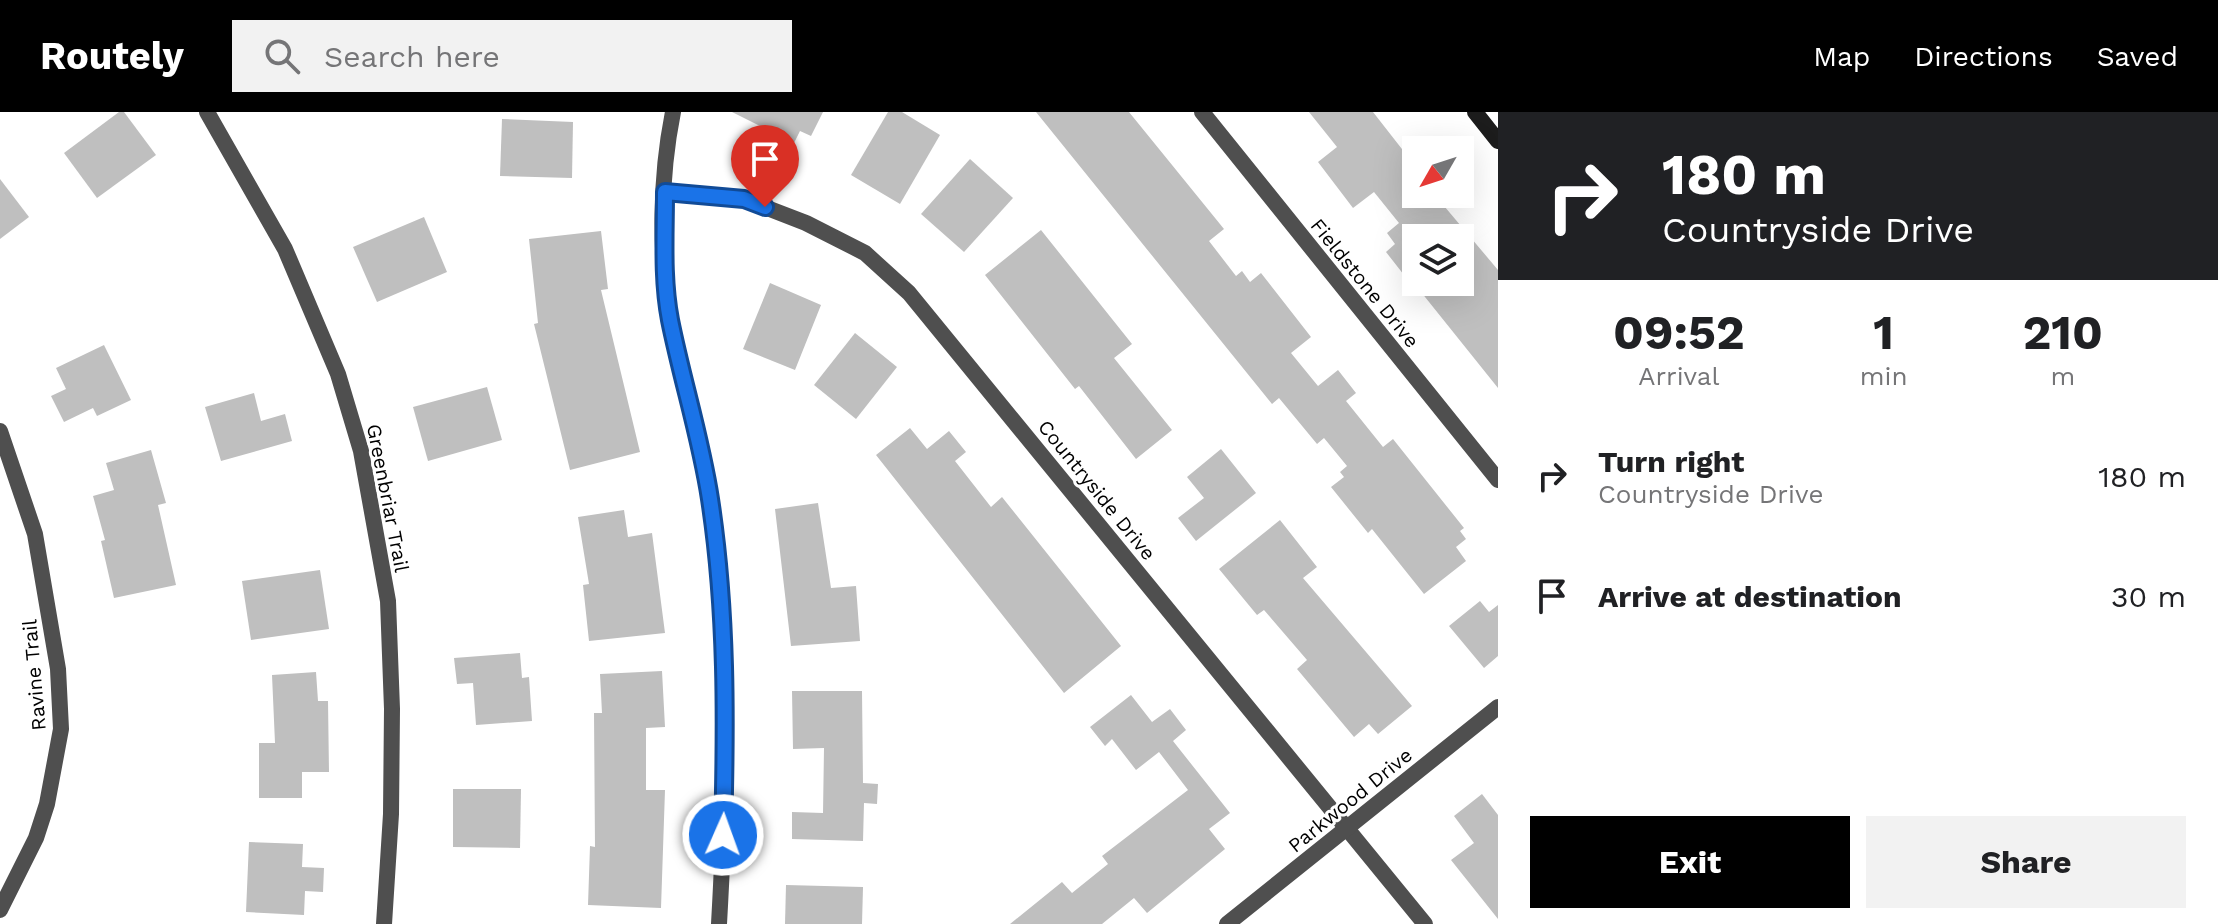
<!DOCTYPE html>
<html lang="en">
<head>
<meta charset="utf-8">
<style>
  body { margin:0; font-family:"Work Sans",sans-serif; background:#f2f2f2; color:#202124; height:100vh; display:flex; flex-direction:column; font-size:30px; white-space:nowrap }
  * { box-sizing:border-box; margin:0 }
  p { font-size:26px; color:#757577 }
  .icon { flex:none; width:44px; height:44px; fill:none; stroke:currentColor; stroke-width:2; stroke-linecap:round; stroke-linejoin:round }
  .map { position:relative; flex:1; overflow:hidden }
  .details { display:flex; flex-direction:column; background:#fff; width:720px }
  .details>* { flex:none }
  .top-card { background:#202124; color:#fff; overflow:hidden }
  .needle { width:52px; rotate:231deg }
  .tools { position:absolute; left:1402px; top:24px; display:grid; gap:16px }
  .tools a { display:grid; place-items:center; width:72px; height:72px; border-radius:0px; background:#fff; box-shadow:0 8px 32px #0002; font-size:40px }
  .pin { position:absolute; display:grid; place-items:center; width:68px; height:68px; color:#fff; margin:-82px -34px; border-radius:50% 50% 50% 0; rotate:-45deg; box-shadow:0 0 8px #0007 }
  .pin .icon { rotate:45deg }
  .me { position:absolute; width:88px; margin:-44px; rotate:2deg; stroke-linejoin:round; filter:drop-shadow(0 0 6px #0008) }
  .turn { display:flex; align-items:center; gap:28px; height:168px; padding:0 32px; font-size:36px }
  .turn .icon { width:104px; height:104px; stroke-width:2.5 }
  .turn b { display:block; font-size:56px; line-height:68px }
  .eta { display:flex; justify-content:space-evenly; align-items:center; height:136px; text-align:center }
  .eta b { font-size:48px; font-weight:700; line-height:56px }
  .cta { display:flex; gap:16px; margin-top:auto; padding:16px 32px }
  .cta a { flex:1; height:92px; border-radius:0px; background:#000; color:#fff; font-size:32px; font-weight:700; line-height:92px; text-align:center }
  .cta a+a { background:#f2f2f2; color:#202124 }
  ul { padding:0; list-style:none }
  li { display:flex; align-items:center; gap:24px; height:120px; padding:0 32px }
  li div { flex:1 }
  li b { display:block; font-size:30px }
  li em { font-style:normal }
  header { display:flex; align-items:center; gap:48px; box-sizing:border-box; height:112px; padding:0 40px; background:#000; color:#fff }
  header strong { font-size:38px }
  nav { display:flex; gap:44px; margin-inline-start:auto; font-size:28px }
  .search { width:560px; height:72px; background:#f2f2f2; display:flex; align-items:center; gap:20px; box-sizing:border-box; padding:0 28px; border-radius:0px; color:#757577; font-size:30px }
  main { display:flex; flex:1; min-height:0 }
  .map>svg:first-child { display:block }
  .building { fill:#bfbfbf }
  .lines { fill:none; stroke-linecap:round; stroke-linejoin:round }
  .street { stroke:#4f4f4f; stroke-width:16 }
  .secondary { stroke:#1c1c1c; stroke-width:16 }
  .route-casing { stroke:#114b97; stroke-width:20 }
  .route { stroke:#1a73e8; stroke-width:14 }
  .labels { text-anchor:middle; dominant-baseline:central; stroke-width:6; stroke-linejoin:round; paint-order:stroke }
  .street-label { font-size:20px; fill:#000; stroke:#fff }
</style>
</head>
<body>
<header>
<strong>Routely</strong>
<div class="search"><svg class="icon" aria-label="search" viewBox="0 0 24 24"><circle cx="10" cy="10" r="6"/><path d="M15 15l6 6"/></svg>Search here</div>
<nav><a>Map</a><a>Directions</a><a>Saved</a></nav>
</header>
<main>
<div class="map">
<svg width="1498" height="812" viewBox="0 0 1498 812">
  <rect width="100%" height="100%" fill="#fff"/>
  <!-- building -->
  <g class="building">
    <path d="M 119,0 L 124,0 L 156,43 L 97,86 L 64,41 Z"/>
    <path d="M 732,0 L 823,0 L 811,24 L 800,19 L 794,31 Z"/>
    <path d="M 888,0 L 902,0 L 940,23 L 900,92 L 851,63 Z"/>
    <path d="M 1036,0 L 1129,0 L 1224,117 L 1209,129 L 1236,164 L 1242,159 L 1250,170 L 1261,161 L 1311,225 L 1291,241 L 1318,274 L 1338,258 L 1356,281 L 1346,289 L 1383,335 L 1393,327 L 1464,416 L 1460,419 L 1466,427 L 1456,435 L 1466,449 L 1424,482 L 1372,417 L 1368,421 L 1331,375 L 1344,365 L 1340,360 L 1347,354 L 1324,326 L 1317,332 L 1279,286 L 1272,292 Z"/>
    <path d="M 1309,0 L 1373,0 L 1416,55 L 1416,82 L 1434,82 L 1498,158 L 1498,276 L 1413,170 L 1460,170 L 1460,126 L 1416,126 L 1416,158 L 1414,155 L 1404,163 L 1386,140 L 1395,132 L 1387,121 L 1399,111 L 1374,80 L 1353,96 L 1318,50 L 1337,35 Z"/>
    <path d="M 502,7 L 573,10 L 572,66 L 500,64 Z"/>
    <path d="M 970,47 L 1013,86 L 964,140 L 921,102 Z"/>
    <path d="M 0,67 L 29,105 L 0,127 Z"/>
    <path d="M 424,105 L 447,160 L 377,190 L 353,135 Z"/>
    <path d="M 1041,118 L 1132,232 L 1114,246 L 1172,318 L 1136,347 L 1079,274 L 1075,277 L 985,163 Z"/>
    <path d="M 601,119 L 608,177 L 601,178 L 640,340 L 570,358 L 534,212 L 538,211 L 529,127 Z"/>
    <path d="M 770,171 L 821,193 L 795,258 L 743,237 Z"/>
    <path d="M 855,221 L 897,255 L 856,307 L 814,273 Z"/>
    <path d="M 104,233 L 131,288 L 97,304 L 93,296 L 64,310 L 51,284 L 66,277 L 56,256 Z"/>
    <path d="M 487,275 L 502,328 L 428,349 L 413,295 Z"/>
    <path d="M 254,281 L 261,309 L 285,302 L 292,329 L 221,349 L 205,295 Z"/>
    <path d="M 910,316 L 927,337 L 949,319 L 966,340 L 955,349 L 991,395 L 1002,385 L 1121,534 L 1064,581 L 876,343 Z"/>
    <path d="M 1221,337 L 1256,381 L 1196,429 L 1178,406 L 1204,386 L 1187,365 Z"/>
    <path d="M 151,338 L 166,391 L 158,393 L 176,473 L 114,486 L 101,429 L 105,428 L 93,384 L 114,378 L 106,351 Z"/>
    <path d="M 818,391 L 831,476 L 856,474 L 860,529 L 791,534 L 775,397 Z"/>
    <path d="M 624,398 L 628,425 L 652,421 L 665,521 L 589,529 L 583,473 L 589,472 L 578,405 Z"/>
    <path d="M 1280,408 L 1317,455 L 1303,466 L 1412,594 L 1378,622 L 1369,612 L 1354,625 L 1297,557 L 1307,548 L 1264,498 L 1257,503 L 1219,457 Z"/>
    <path d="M 320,458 L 329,517 L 251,528 L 242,469 Z"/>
    <path d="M 1480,489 L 1489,500 L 1498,493 L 1498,544 L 1484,556 L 1449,514 Z"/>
    <path d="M 520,541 L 522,566 L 529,565 L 532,609 L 476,613 L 473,571 L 457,572 L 454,546 Z"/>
    <path d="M 662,559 L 665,615 L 646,616 L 646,678 L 665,678 L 661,796 L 588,793 L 590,734 L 595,735 L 594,601 L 602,601 L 600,562 Z"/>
    <path d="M 316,560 L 318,589 L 328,589 L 329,660 L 302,660 L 302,686 L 259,686 L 259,631 L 275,631 L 272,563 Z"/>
    <path d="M 792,579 L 862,579 L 863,671 L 878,672 L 877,692 L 864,691 L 863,729 L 792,727 L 792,700 L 823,701 L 824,636 L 793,637 Z"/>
    <path d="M 1131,583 L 1152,610 L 1170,597 L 1186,618 L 1173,629 L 1230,701 L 1209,717 L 1225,737 L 1147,801 L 1134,786 L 1102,812 L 1010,812 L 1062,770 L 1072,781 L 1108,752 L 1102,744 L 1188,678 L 1159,640 L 1136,658 L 1112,627 L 1105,634 L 1090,615 Z"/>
    <path d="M 453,677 L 521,677 L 520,736 L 453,735 Z"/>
    <path d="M 1482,682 L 1498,703 L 1498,807 L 1451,748 L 1474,731 L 1454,704 Z"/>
    <path d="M 249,730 L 303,732 L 302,755 L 324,756 L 323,780 L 305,779 L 304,803 L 246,800 Z"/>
    <path d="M 786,773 L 863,775 L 862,812 L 785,812 Z"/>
  </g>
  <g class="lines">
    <!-- street -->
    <g class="street">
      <path d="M 207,0 L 285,137 L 338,262 L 361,339 L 388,489 L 392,597 L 391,702 L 384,812"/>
      <path d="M 673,0 C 660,65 659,139 670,205 C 680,267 701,326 710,389 C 730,529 727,671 719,812"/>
      <path d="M 1202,0 L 1498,368"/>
      <path d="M 665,80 L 744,87 L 806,111 L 865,141 L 909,181 L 1425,812"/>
      <path d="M 0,319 L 35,422 L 58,557 L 61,617 L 47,692 L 36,726 L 0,798"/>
      <path d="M 1227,812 L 1498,595"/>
    </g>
    <!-- secondary -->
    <path class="secondary" d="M 1475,0 L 1498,29"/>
  </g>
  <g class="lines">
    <defs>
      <path id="route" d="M 723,723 C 726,611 727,498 710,387 C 701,327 682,268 670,208 C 662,166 665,123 665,80 L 744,87 L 765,95"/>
    </defs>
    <!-- route casing -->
    <use href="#route" class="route-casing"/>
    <!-- route -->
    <use href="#route" class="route"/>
  </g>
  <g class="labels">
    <!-- street labels -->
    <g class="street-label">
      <text transform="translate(1365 171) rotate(51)">Fieldstone Drive</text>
      <text transform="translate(1097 378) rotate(51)">Countryside Drive</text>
      <text transform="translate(388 386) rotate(79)">Greenbriar Trail</text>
      <text transform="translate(34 563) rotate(-95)">Ravine Trail</text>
      <text transform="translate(1350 688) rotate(-39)">Parkwood Drive</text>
    </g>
  </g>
</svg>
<div class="tools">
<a><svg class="needle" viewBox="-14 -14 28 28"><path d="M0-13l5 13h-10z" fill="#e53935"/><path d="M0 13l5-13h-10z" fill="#757577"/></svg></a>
<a><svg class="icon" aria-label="layers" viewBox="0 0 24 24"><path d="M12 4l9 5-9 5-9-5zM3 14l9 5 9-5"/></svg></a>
</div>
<div class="pin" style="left:765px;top:95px;background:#d93025"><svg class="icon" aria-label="arrive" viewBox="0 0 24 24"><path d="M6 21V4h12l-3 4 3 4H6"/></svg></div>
<svg class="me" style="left:723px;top:723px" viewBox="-20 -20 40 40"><circle r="17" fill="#1a73e8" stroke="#fff" stroke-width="3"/><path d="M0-11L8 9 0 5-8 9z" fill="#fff"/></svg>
</div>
<section class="details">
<div class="top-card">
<div class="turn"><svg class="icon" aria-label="right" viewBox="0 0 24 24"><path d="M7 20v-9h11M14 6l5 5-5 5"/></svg><div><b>180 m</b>Countryside Drive</div></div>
</div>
<div class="eta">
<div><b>09:52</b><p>Arrival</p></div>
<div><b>1</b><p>min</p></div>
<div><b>210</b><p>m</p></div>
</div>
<ul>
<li><svg class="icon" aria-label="right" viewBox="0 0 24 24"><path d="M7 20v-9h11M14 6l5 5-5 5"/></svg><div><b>Turn right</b><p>Countryside Drive</p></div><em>180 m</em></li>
<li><svg class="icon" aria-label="arrive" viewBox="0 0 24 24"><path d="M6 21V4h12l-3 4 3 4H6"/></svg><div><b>Arrive at destination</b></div><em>30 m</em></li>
</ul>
<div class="cta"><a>Exit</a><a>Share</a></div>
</section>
</main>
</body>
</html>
